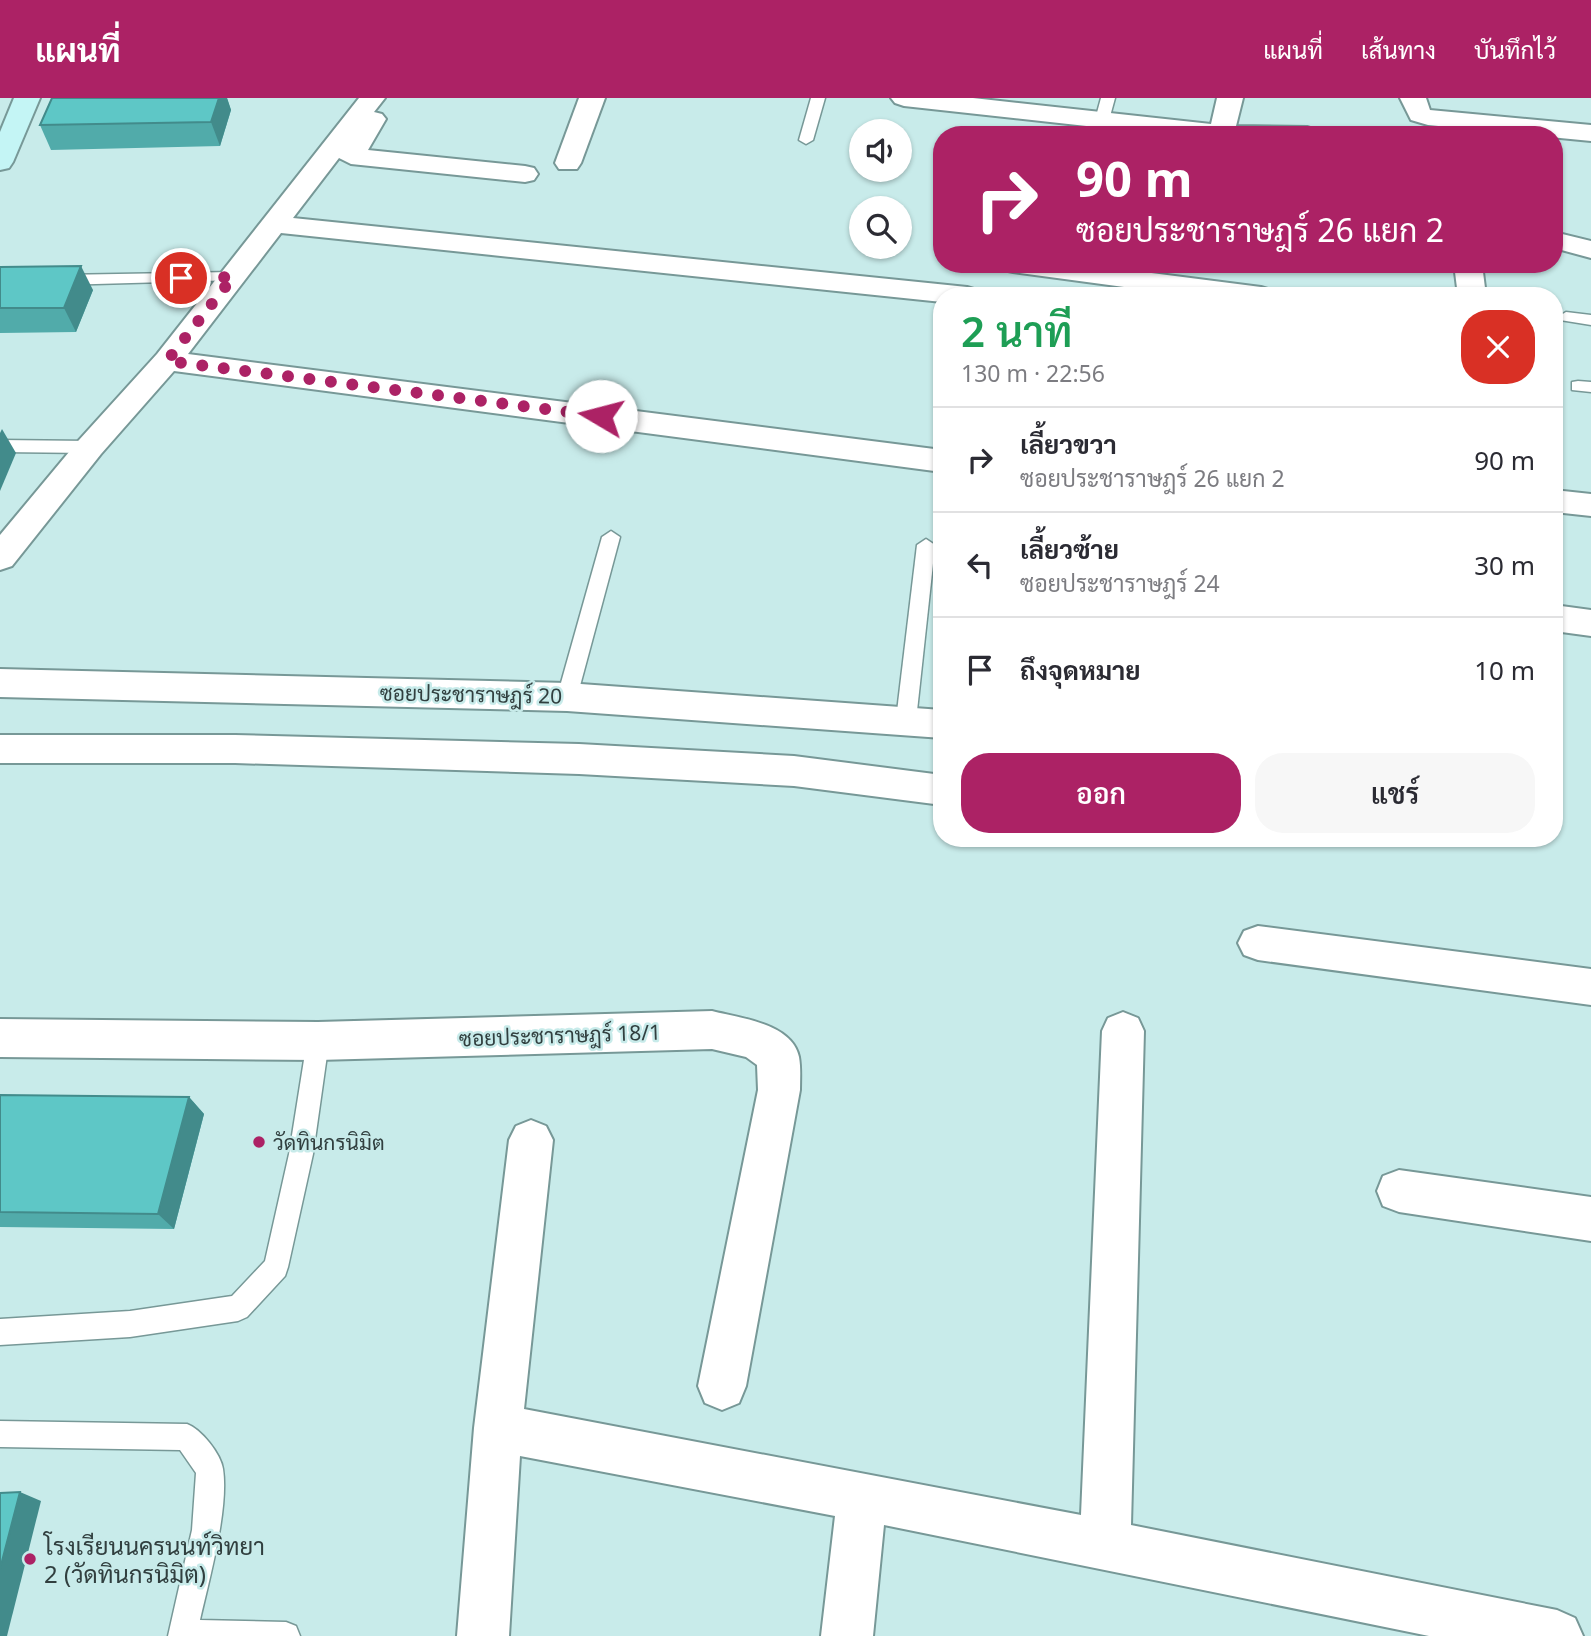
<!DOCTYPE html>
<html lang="th">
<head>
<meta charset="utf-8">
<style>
  body { margin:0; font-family:"Noto Sans",Sarabun,sans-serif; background:#f7f7f7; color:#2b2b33; height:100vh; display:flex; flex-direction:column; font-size:26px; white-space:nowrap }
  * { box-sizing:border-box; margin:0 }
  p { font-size:23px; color:#7c7c81 }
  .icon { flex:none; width:38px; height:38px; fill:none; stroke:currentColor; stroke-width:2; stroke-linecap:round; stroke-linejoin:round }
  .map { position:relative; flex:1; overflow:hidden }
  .drawer { position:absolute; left:933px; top:189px; width:630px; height:560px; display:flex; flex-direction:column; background:#fff; border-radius:28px; box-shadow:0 2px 5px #0004 }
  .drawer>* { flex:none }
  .hud { position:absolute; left:933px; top:28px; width:630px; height:147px; border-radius:28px; box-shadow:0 2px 5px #0004; background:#ac2265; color:#fff; overflow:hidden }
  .tools { position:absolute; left:849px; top:21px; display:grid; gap:14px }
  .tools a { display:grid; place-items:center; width:63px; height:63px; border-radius:50%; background:#fff; box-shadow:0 2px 5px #0004; font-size:35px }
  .pin { position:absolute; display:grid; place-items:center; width:60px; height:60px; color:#fff; margin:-30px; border:4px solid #fff; border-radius:50%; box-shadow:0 2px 7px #0007 }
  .me { position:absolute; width:77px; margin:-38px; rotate:278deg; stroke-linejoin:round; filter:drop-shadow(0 0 5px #0008) }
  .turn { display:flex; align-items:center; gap:24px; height:147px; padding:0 28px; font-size:32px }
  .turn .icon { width:91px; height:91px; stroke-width:2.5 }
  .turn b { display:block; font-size:49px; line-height:60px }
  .round { display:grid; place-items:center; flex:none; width:74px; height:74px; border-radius:28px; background:#f7f7f7 }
  .summary { display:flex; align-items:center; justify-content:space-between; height:119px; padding:0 28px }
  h1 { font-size:42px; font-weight:600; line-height:52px; color:#1e9e55 }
  .cta { display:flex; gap:14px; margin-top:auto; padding:14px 28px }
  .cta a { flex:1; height:80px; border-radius:28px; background:#ac2265; color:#fff; font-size:28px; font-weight:600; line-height:80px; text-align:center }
  .cta a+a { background:#f7f7f7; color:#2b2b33 }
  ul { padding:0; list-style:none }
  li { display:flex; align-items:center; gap:21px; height:105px; padding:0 28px; border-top:2px solid #e1e1e2 }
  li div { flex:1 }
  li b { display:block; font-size:26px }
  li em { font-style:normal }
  header { display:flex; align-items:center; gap:42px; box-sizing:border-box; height:98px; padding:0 35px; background:#ac2265; color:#fff }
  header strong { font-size:33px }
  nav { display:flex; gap:38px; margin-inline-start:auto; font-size:24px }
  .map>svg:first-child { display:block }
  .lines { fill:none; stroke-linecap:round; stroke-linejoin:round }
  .lane-casing { stroke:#779897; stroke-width:3 }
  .street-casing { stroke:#779897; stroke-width:4 }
  .secondary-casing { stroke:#779897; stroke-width:4 }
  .lane { fill:#fff; fill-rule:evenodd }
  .street { fill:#fff; fill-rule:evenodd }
  .secondary { fill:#c4f5f5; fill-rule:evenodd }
  .wall { fill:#51abaa }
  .shaded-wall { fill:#428b8b }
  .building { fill:#5ec7c6; stroke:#428b8b; stroke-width:2 }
  .route { stroke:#ac2265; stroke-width:12; stroke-dasharray:0 21.6 }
  .poi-dot { fill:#ac2265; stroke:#c8ebea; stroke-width:2.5 }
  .labels { text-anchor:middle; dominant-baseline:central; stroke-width:5; stroke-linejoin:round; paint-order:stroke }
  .street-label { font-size:21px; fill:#313f3f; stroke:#c8ebea }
  .poi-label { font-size:21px; fill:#313f3f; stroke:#c8ebea; text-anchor:start }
  .near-poi-label { font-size:24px; fill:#313f3f; stroke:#c8ebea; text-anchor:start }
</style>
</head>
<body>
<header>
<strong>แผนที่</strong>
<nav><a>แผนที่</a><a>เส้นทาง</a><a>บันทึกไว้</a></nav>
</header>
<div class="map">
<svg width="1591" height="1538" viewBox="0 0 1591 1538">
  <rect width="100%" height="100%" fill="#c8ebea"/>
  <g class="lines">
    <defs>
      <g id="lane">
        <path d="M 811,0 L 825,0 L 813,42 L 806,46 L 799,42 Z"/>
        <path d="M 1101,0 L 1115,0 L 1109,22 L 1102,26 L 1095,22 Z"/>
        <path d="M 233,174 L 241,179 L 238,182 L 60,187 L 52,182 L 60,177 Z"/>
        <path d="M 1566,214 L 1591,217 L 1591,227 L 1560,222 L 1558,219 Z"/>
        <path d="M 1578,283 L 1591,284 L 1591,294 L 1572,292 L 1572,284 Z"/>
        <path d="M 0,342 L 90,343 L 98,349 L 90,355 L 0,354 Z"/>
        <path d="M 611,433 L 620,439 L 577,599 L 574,604 L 560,604 L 557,599 L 602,439 Z"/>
        <path d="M 926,441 L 935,447 L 916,622 L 913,627 L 899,627 L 896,622 L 917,447 Z"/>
        <path d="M 318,933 L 326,936 L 329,943 L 313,1056 L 288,1169 L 285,1178 L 247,1219 L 238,1223 L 130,1239 L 0,1247 L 0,1221 L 130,1213 L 232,1198 L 265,1163 L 289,1056 L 307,943 L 310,936 Z"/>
        <path d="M 0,1323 L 187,1326 C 201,1331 221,1356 223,1371 C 229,1411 209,1482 200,1522 L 286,1524 L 296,1528 L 300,1538 L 168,1538 L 192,1432 L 196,1375 L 180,1352 L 0,1349 Z"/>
      </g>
      <g id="street">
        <path d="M 359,0 L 385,0 L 374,14 L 382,16 L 386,21 L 368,52 L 525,68 L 534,70 L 538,76 L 534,82 L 525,84 L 351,66 L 339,60 L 293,120 L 967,189 L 977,192 L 981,198 L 942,198 L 942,204 L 281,135 L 188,256 L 942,352 L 942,374 L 174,273 L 101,356 L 12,468 L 0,472 L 0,437 L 79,342 L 157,256 Z"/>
        <path d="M 579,0 L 605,0 L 581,65 L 577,71 L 559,71 L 555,65 Z"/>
        <path d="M 891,0 L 973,0 L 1211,26 L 1217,0 L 1243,0 L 1236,28 L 1307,29 L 1316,32 L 1320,37 L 1168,37 L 904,8 L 895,5 Z"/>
        <path d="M 1400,0 L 1426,0 L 1430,12 L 1591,27 L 1591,43 L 1428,27 L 1411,22 Z"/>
        <path d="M 1554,134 L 1591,143 L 1591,160 L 1554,150 Z"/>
        <path d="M 999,166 L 1081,166 L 1261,189 L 1271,192 L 1275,198 L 1191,198 L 1013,174 L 1003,172 Z"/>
        <path d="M 1454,166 L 1482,166 L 1486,198 L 1458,198 Z"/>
        <path d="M 1554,392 L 1591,396 L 1591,418 L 1554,414 Z"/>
        <path d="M 1554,507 L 1591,512 L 1591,538 L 1554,533 Z"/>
        <path d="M 0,571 L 567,585 L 942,612 L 942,640 L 567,613 L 0,599 Z"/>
        <path d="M 0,637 L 235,637 L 579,646 L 794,658 L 942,677 L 942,707 L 794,688 L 579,676 L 235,665 L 0,665 Z"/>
        <path d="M 1258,828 L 1591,871 L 1591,907 L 1258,862 L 1244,857 L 1238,845 L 1244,833 Z"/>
        <path d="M 712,913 C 739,920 792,925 799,959 C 801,970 800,981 800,992 L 746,1288 L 739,1305 L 722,1312 L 705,1305 L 698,1288 L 758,992 L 757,967 L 746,959 L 712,951 L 318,962 L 0,959 L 0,921 L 318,924 Z"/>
        <path d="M 1123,914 L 1138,920 L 1144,933 L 1131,1427 L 1557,1512 L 1575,1520 L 1583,1538 L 1429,1538 L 884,1427 L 873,1538 L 821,1538 L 835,1418 L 520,1358 L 509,1538 L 457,1538 L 474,1330 L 509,1042 L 516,1028 L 531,1022 L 546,1028 L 553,1042 L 524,1311 L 1081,1417 L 1102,933 L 1108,920 Z"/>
        <path d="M 1399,1072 L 1591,1099 L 1591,1143 L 1399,1114 L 1383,1108 L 1377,1093 L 1383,1078 Z"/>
      </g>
      <path id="secondary" d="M 14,0 L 40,0 L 13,64 L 9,70 L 0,72 L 0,34 Z"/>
    </defs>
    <!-- lane casing -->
    <use href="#lane" class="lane-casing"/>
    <!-- street casing -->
    <use href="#street" class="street-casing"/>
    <!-- secondary casing -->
    <use href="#secondary" class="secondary-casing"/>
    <!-- lane -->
    <use href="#lane" class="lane"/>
    <!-- street -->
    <use href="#street" class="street"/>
    <!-- secondary -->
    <use href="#secondary" class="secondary"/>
  </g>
  <!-- wall -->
  <g class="wall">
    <path d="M 52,0 L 227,0 L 231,12 L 220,48 L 51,52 L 40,27 Z"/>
    <path d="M 0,169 L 93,192 L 76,234 L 0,235 Z"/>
    <path d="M 0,997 L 189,999 L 204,1016 L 174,1131 L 0,1129 Z"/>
  </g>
  <!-- shaded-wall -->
  <g class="shaded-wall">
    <path d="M 219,0 L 227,0 L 231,12 L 220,48 L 211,24 Z"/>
    <path d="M 81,168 L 93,192 L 76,234 L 64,210 Z"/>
    <path d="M 2,331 L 16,355 L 0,393 L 0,335 Z"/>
    <path d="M 189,999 L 204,1016 L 174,1131 L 158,1116 Z"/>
    <path d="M 20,1394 L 41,1403 L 7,1538 L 0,1538 L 0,1471 Z"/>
  </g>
  <!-- building -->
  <g class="building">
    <path d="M 52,0 L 219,0 L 211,24 L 40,27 Z"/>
    <path d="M 81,168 L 64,210 L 0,210 L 0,169 Z"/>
    <path d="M 0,997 L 189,999 L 158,1116 L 0,1114 Z"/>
    <path d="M 20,1394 L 0,1471 L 0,1395 Z"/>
  </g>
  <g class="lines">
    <!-- route -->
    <path class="route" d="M 181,180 L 233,179 L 167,263 L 601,318"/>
  </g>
  <!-- markers -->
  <g class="poi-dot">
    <circle cx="259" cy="1044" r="7"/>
    <circle cx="30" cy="1461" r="7"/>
  </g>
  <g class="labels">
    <!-- street labels -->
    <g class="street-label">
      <text transform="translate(471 596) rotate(1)">ซอยประชาราษฎร์ 20</text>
      <text transform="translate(560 937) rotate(-2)">ซอยประชาราษฎร์ 18/1</text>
    </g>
    <!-- poi labels -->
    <g class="poi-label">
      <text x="273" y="1044">วัดทินกรนิมิต</text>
    </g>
    <!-- near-poi labels -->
    <g class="near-poi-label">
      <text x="44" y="1447">โรงเรียนนครนนท์วิทยา<tspan x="44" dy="28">2 (วัดทินกรนิมิต)</tspan></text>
    </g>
  </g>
</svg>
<div class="tools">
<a><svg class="icon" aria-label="sound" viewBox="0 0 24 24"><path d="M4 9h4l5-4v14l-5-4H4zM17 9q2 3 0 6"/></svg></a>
<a><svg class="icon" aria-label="search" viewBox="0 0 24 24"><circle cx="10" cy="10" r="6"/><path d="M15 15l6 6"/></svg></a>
</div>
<div class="pin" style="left:181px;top:180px;background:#d93025"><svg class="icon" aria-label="arrive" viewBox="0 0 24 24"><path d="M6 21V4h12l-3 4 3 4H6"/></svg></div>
<svg class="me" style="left:601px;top:318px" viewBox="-20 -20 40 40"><circle r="19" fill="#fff"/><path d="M0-13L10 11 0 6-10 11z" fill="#ac2265"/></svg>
<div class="hud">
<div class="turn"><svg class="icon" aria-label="right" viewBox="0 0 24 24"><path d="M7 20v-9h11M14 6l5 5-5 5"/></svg><div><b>90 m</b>ซอยประชาราษฎร์ 26 แยก 2</div></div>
</div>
<section class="drawer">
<div class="summary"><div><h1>2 นาที</h1><p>130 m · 22:56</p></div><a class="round" style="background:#d93025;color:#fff"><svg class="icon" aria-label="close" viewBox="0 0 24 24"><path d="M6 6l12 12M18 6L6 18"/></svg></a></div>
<ul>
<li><svg class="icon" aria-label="right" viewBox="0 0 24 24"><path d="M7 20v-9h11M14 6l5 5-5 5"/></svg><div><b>เลี้ยวขวา</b><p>ซอยประชาราษฎร์ 26 แยก 2</p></div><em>90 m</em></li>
<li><svg class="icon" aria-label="left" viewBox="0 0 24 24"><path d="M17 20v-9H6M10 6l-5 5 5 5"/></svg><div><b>เลี้ยวซ้าย</b><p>ซอยประชาราษฎร์ 24</p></div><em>30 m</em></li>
<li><svg class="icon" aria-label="arrive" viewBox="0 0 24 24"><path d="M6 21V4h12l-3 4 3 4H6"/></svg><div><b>ถึงจุดหมาย</b></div><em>10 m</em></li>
</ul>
<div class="cta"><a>ออก</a><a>แชร์</a></div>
</section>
</div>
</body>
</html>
